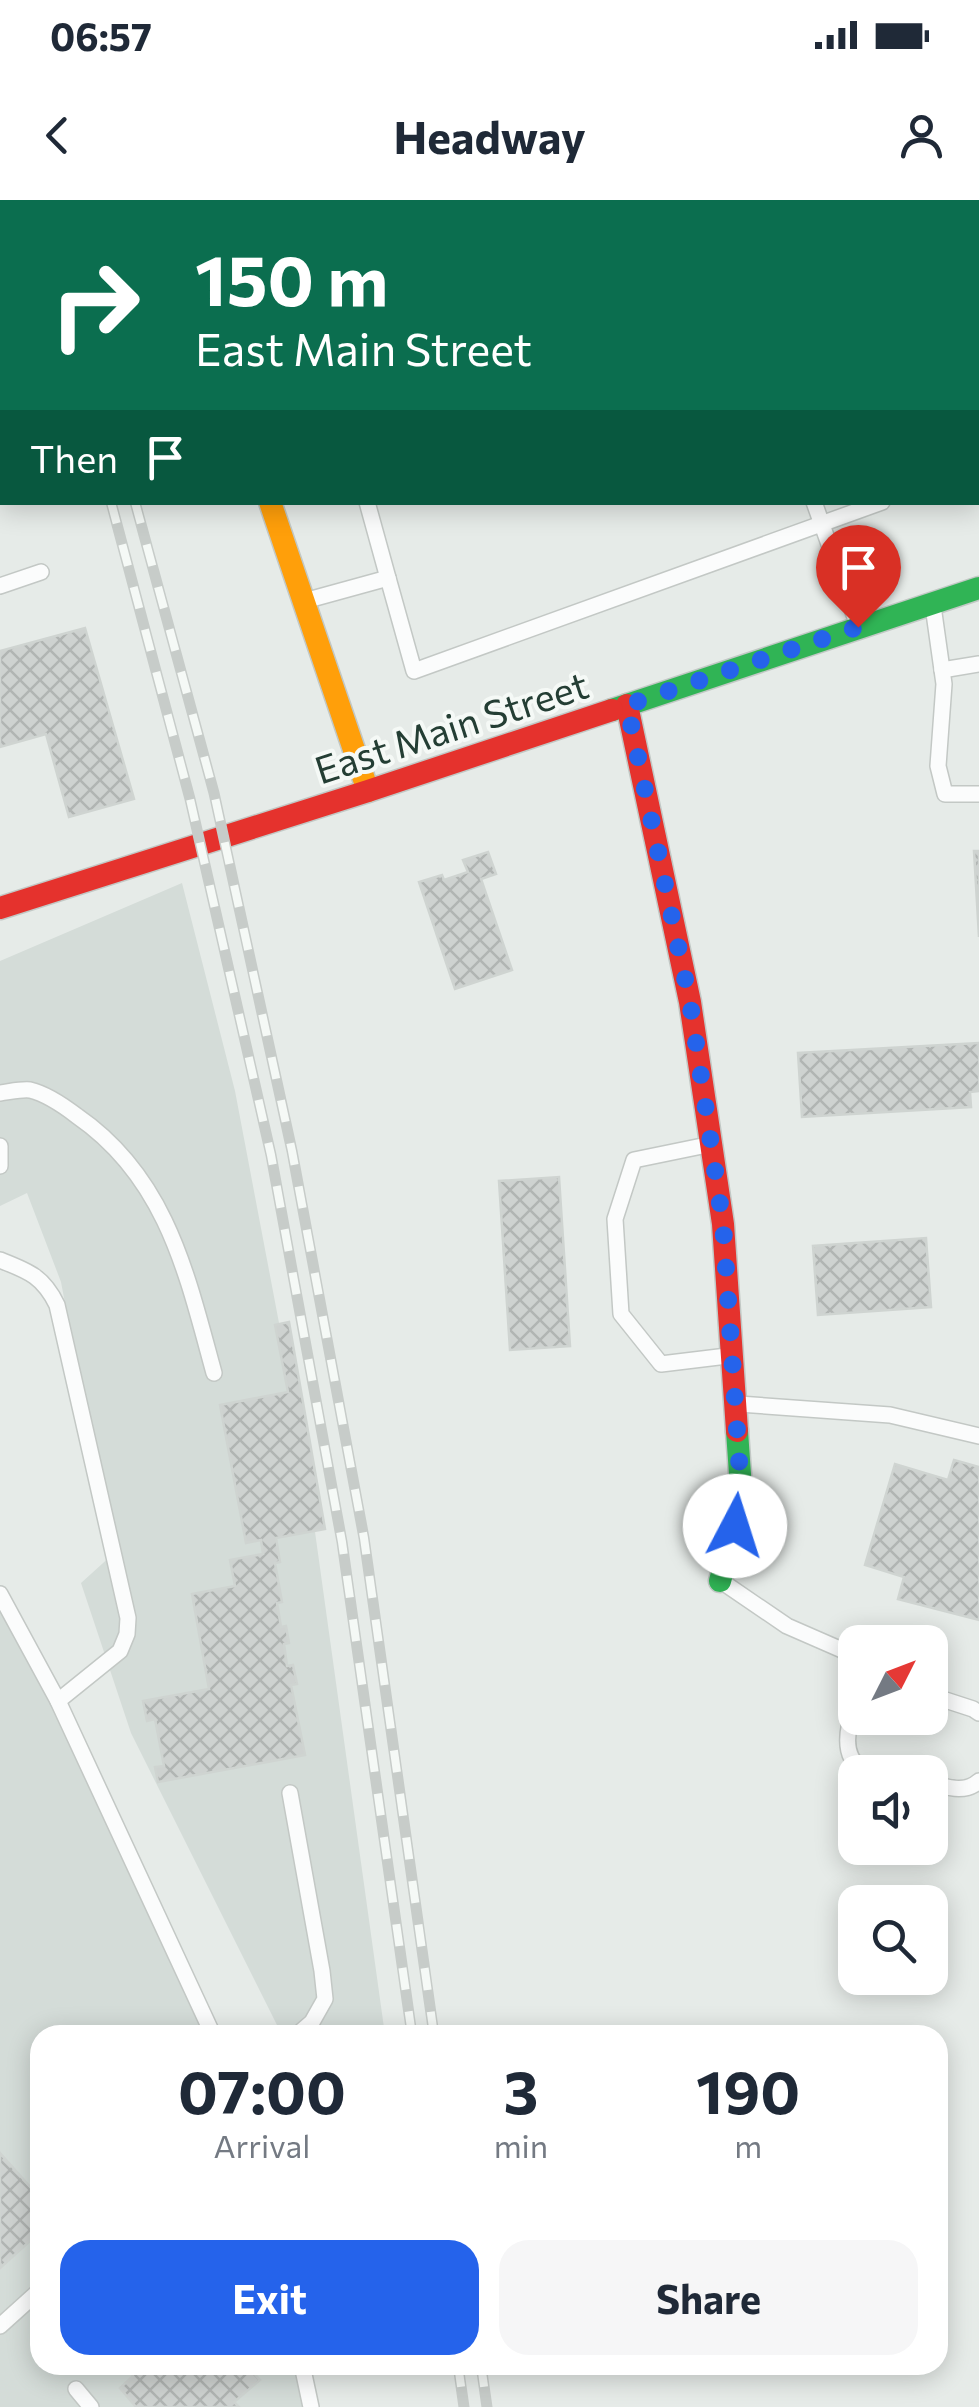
<!DOCTYPE html>
<html lang="en">
<head>
<meta charset="utf-8">
<style>
  body { margin:0; font-family:Commissioner,sans-serif; background:#f6f6f7; color:#1f2937; height:100vh; display:flex; flex-direction:column; font-size:38px; white-space:nowrap }
  * { box-sizing:border-box; margin:0 }
  p { font-size:32px; color:#747a83 }
  .icon { flex:none; width:55px; height:55px; fill:none; stroke:currentColor; stroke-width:2; stroke-linecap:round; stroke-linejoin:round }
  .map { position:relative; flex:1; overflow:hidden }
  .panel { position:absolute; left:30px; top:1825px; width:918px; height:350px; display:flex; flex-direction:column; background:#fff; border-radius:30px; box-shadow:0 5px 25px #0003 }
  .panel>* { flex:none }
  .banner { position:absolute; left:0px; top:0px; width:980px; height:305px; box-shadow:0 5px 25px #0003; background:#0b6e4f; color:#fff; overflow:hidden }
  .needle { width:65px; rotate:48deg }
  .buttons { position:absolute; left:838px; top:1425px; display:grid; gap:20px }
  .buttons a { display:grid; place-items:center; width:110px; height:110px; border-radius:20px; background:#fff; box-shadow:0 5px 25px #0003; font-size:50px }
  .pin { position:absolute; display:grid; place-items:center; width:85px; height:85px; color:#fff; margin:-102px -42px; border-radius:50% 50% 50% 0; rotate:-45deg; box-shadow:0 0 10px #0007 }
  .pin .icon { rotate:45deg }
  .me { position:absolute; width:110px; margin:-55px; rotate:5deg; stroke-linejoin:round; filter:drop-shadow(0 0 8px #0008) }
  .turn { display:flex; align-items:center; gap:35px; height:210px; padding:0 30px; font-size:45px }
  .turn .icon { width:130px; height:130px; stroke-width:2.5 }
  .turn b { display:block; font-size:70px; line-height:85px }
  .then { display:flex; align-items:center; height:95px; padding:0 30px; background:#0003; gap:20px; font-size:38px }
  .eta { display:flex; justify-content:space-evenly; align-items:center; height:170px; text-align:center }
  .eta b { font-size:60px; font-weight:700; line-height:70px }
  .action { display:flex; gap:20px; margin-top:auto; padding:20px 30px }
  .action a { flex:1; height:115px; border-radius:30px; background:#2563eb; color:#fff; font-size:40px; font-weight:700; line-height:115px; text-align:center }
  .action a+a { background:#f6f6f7; color:#1f2937 }
  .status { display:flex; justify-content:space-between; align-items:center; height:70px; padding:0 50px; background:#fff; direction:ltr }
  .status svg { height:28px; fill:currentColor }
  header { display:flex; justify-content:space-between; align-items:center; height:130px; padding:0 30px; background:#fff; font-size:45px; font-weight:700 }
  .map>svg:first-child { display:block }
  .built { fill:#d4dcd8 }
  .building { fill:url(#building-cross-hatch); stroke:#cfd4d1; stroke-width:2.5 }
  .lines { fill:none; stroke-linecap:round; stroke-linejoin:round }
  .lane-casing { stroke:#c3c8c5; stroke-width:18 }
  .street-casing { stroke:#c3c8c5; stroke-width:32 }
  .fast-casing { stroke:#c2c8c5; stroke-width:25 }
  .slow-casing { stroke:#c2c8c5; stroke-width:25 }
  .jam-casing { stroke:#c2c8c5; stroke-width:25 }
  .lane { stroke:#fbfcfc; stroke-width:15 }
  .street { stroke:#fbfcfc; stroke-width:30 }
  .fast { stroke:#30b455; stroke-width:22 }
  .slow { stroke:#ff9f0a; stroke-width:22 }
  .jam { stroke:#e5322d; stroke-width:22 }
  .rail-casing { stroke:#c7ccc9; stroke-width:11 }
  .rail { stroke:#f5f9f6; stroke-width:8; stroke-dasharray:22; stroke-linecap:butt }
  .route { stroke:#2563eb; stroke-width:18; stroke-dasharray:0 32.4 }
  .labels { text-anchor:middle; dominant-baseline:central; stroke-width:8; stroke-linejoin:round; paint-order:stroke }
  .street-label { font-size:38px; fill:#243e34; stroke:#f5f9f6 }
</style>
</head>
<body>
<div class="status"><b>06:57</b><svg viewBox="0 0 49 12"><path d="M0 12V9h3v3zM5 12V6h3v6zM10 12V3h3v9zM15 12V0h3v12zM26 1h20v11H26zM47 4h2v5h-2z"/></svg></div>
<header><svg class="icon" aria-label="back" viewBox="0 0 24 24"><path d="M15 5l-7 7 7 7"/></svg>Headway<svg class="icon" aria-label="person" viewBox="0 0 24 24"><circle cx="12" cy="8" r="4"/><path d="M4 21q1-7 8-7t8 7"/></svg></header>
<div class="map">
<svg width="979" height="2207" viewBox="0 0 979 2207">
  <defs>
    <pattern id="building-cross-hatch" width="8" height="8" patternUnits="userSpaceOnUse" patternTransform="scale(2.5)"><rect width="8" height="8" fill="#ced2d0"/><path d="M0 0l8 8M0 8l8-8" fill="none" stroke="#b1b5b3"/></pattern>
  </defs>
  <rect width="100%" height="100%" fill="#e6ebe8"/>
  <!-- built -->
  <g class="built">
    <path d="M 182,683 L 235,891 L 305,1260 L 385,1835 L 282,1835 L 131,1533 L 81,1383 L 113,1354 L 61,1082 L 27,993 L 0,1006 L 0,761 Z"/>
    <path d="M 0,1394 L 213,1835 L 40,1835 L 40,2165 L 302,2165 L 311,2207 L 0,2207 Z"/>
  </g>
  <!-- building -->
  <g class="building">
    <path d="M 258,0 L 520,0 L 520,2 L 256,2 Z"/>
    <path d="M 830,0 L 979,0 L 979,4 L 831,2 Z"/>
    <path d="M 85,428 L 134,599 L 69,617 L 46,534 L 0,547 L 0,451 Z"/>
    <path d="M 974,651 L 979,651 L 979,737 Z"/>
    <path d="M 488,652 L 496,674 L 481,679 L 512,770 L 455,789 L 419,682 L 442,675 L 444,680 L 468,672 L 463,660 Z"/>
    <path d="M 979,843 L 979,891 L 970,892 L 971,907 L 802,917 L 798,853 Z"/>
    <path d="M 559,977 L 570,1146 L 510,1150 L 499,981 Z"/>
    <path d="M 926,1038 L 931,1107 L 818,1115 L 813,1046 Z"/>
    <path d="M 289,1122 L 325,1329 L 276,1338 L 280,1362 L 275,1363 L 282,1402 L 277,1403 L 281,1427 L 286,1426 L 289,1443 L 284,1444 L 287,1466 L 293,1465 L 297,1484 L 291,1485 L 305,1555 L 158,1582 L 155,1567 L 164,1566 L 155,1519 L 147,1521 L 143,1501 L 209,1489 L 192,1394 L 235,1386 L 230,1360 L 263,1354 L 261,1340 L 246,1343 L 220,1205 L 288,1192 L 275,1125 Z"/>
    <path d="M 954,1260 L 979,1267 L 979,1420 L 898,1399 L 904,1377 L 865,1365 L 895,1264 L 948,1280 Z"/>
    <path d="M 0,1953 L 40,1998 L 40,2032 L 0,2068 Z"/>
    <path d="M 133,2165 L 246,2165 L 260,2180 L 234,2202 L 239,2207 L 136,2207 L 120,2188 L 133,2176 L 128,2169 Z"/>
  </g>
  <g class="lines">
    <defs>
      <g id="lane">
        <path d="M 614,0 L 617,2"/>
        <path d="M 741,2 L 742,0"/>
        <path d="M 978,33 L 979,33"/>
        <path d="M 978,270 L 979,270"/>
        <path d="M 814,302 L 857,423"/>
        <path d="M 388,378 L 414,471 L 882,302"/>
        <path d="M 0,386 L 41,372"/>
        <path d="M 308,400 L 388,378 L 367,302"/>
        <path d="M 933,406 L 944,484 L 938,566 L 945,594 L 979,594"/>
        <path d="M 942,470 L 979,464"/>
        <path d="M 0,893 C 9,892 21,889 30,890 C 47,894 64,906 77,916 C 167,978 187,1075 214,1173"/>
        <path d="M 707,945 L 634,960 L 615,1019 L 621,1114 L 661,1164 L 727,1156"/>
        <path d="M 0,946 L 0,966"/>
        <path d="M 0,1060 C 28,1071 43,1076 57,1105 L 128,1418 L 127,1434 L 120,1451 L 58,1501"/>
        <path d="M 739,1204 L 890,1215 L 979,1236"/>
        <path d="M 724,1383 L 787,1426 L 842,1450 L 855,1462"/>
        <path d="M 0,1394 L 58,1501 L 213,1835"/>
        <path d="M 930,1495 L 973,1509 L 979,1513"/>
        <path d="M 855,1506 C 848,1525 840,1557 863,1569 C 868,1572 874,1571 880,1572"/>
        <path d="M 930,1583 C 947,1587 965,1594 979,1581"/>
        <path d="M 290,1593 L 322,1771 L 325,1799 L 312,1822 L 297,1835"/>
        <path d="M 0,2126 L 40,2090"/>
        <path d="M 302,2165 L 311,2207"/>
        <path d="M 76,2189 L 91,2207"/>
      </g>
      <path id="street" d="M 205,2 L 206,0"/>
      <g id="fast">
        <path d="M 612,510 L 979,388"/>
        <path d="M 720,1381 L 735,1326 L 740,1274 L 737,1231"/>
      </g>
      <path id="slow" d="M 270,302 L 368,591"/>
      <g id="jam">
        <path d="M 627,505 L 690,802 L 723,1024 L 737,1231"/>
        <path d="M 0,708 L 368,591 L 612,510"/>
      </g>
    </defs>
    <!-- lane casing -->
    <use href="#lane" class="lane-casing"/>
    <!-- street casing -->
    <use href="#street" class="street-casing"/>
    <!-- fast casing -->
    <use href="#fast" class="fast-casing"/>
    <!-- slow casing -->
    <use href="#slow" class="slow-casing"/>
    <!-- jam casing -->
    <use href="#jam" class="jam-casing"/>
    <!-- lane -->
    <use href="#lane" class="lane"/>
    <!-- street -->
    <use href="#street" class="street"/>
    <!-- fast -->
    <use href="#fast" class="fast"/>
    <!-- slow -->
    <use href="#slow" class="slow"/>
    <!-- jam -->
    <use href="#jam" class="jam"/>
    <defs>
      <g id="rail">
        <path d="M 23,0 L 24,2"/>
        <path d="M 47,0 L 47,2"/>
        <path d="M 111,302 L 190,599 L 271,955 L 342,1342 L 412,1835"/>
        <path d="M 135,302 L 214,593 L 292,951 L 364,1338 L 434,1835"/>
        <path d="M 458,2165 L 464,2207"/>
        <path d="M 481,2165 L 487,2207"/>
      </g>
    </defs>
    <!-- rail casing -->
    <use href="#rail" class="rail-casing"/>
    <!-- rail -->
    <use href="#rail" class="rail"/>
  </g>
  <g class="lines">
    <!-- route -->
    <path class="route" d="M 735,1326 L 740,1274 L 723,1024 L 690,802 L 627,505 L 858,427"/>
  </g>
  <g class="labels">
    <!-- street labels -->
    <g class="street-label">
      <text transform="translate(451 526) rotate(-18)">East Main Street</text>
    </g>
  </g>
</svg>
<div class="buttons">
<a><svg class="needle" viewBox="-14 -14 28 28"><path d="M0-13l5 13h-10z" fill="#e53935"/><path d="M0 13l5-13h-10z" fill="#747a83"/></svg></a>
<a><svg class="icon" aria-label="sound" viewBox="0 0 24 24"><path d="M4 9h4l5-4v14l-5-4H4zM17 9q2 3 0 6"/></svg></a>
<a><svg class="icon" aria-label="search" viewBox="0 0 24 24"><circle cx="10" cy="10" r="6"/><path d="M15 15l6 6"/></svg></a>
</div>
<div class="pin" style="left:858px;top:427px;background:#d93025"><svg class="icon" aria-label="arrive" viewBox="0 0 24 24"><path d="M6 21V4h12l-3 4 3 4H6"/></svg></div>
<svg class="me" style="left:735px;top:1326px" viewBox="-20 -20 40 40"><circle r="19" fill="#fff"/><path d="M0-13L10 11 0 6-10 11z" fill="#2563eb"/></svg>
<div class="banner">
<div class="turn"><svg class="icon" aria-label="right" viewBox="0 0 24 24"><path d="M7 20v-9h11M14 6l5 5-5 5"/></svg><div><b>150 m</b>East Main Street</div></div>
<div class="then">Then<svg class="icon" aria-label="arrive" viewBox="0 0 24 24"><path d="M6 21V4h12l-3 4 3 4H6"/></svg></div>
</div>
<section class="panel">
<div class="eta">
<div><b>07:00</b><p>Arrival</p></div>
<div><b>3</b><p>min</p></div>
<div><b>190</b><p>m</p></div>
</div>
<div class="action"><a>Exit</a><a>Share</a></div>
</section>
</div>
</body>
</html>
